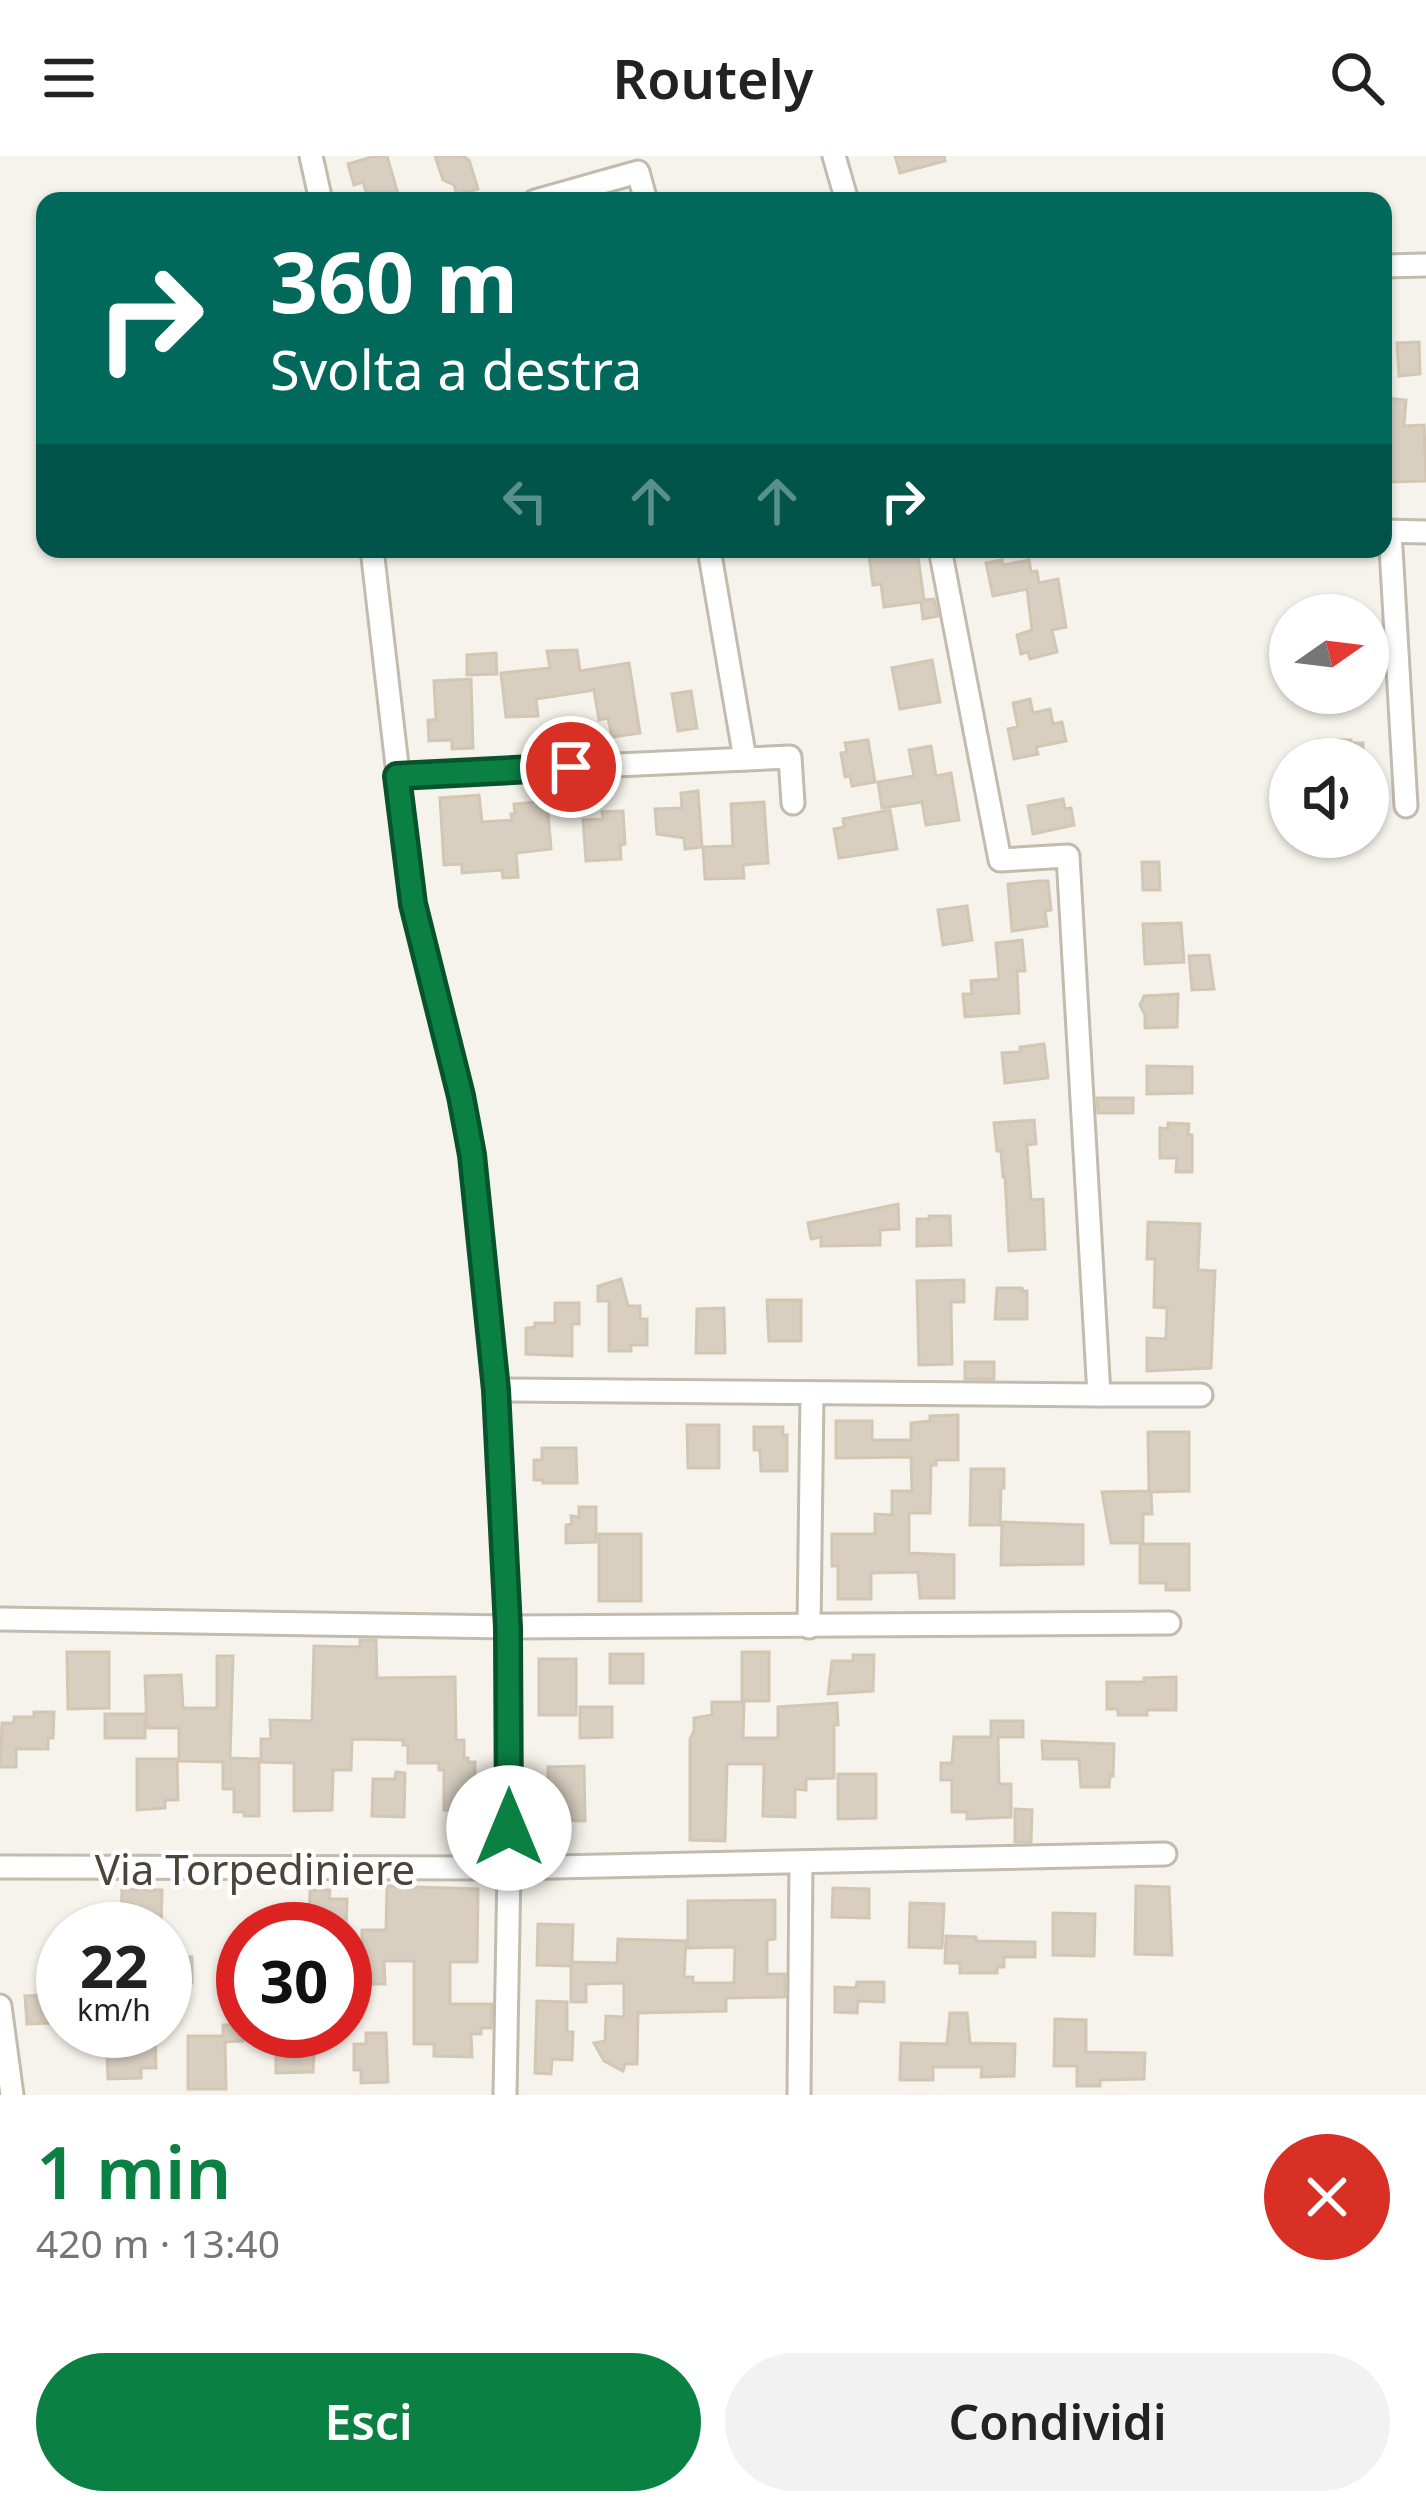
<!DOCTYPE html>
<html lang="it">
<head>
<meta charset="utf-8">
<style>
  body { margin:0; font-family:"Noto Sans",sans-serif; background:#f2f2f2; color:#222; height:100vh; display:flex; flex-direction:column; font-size:45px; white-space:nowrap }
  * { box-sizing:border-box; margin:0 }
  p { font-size:39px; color:#767676 }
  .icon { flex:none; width:66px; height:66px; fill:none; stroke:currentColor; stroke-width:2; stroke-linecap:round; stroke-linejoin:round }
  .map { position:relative; height:1939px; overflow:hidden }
  .details { display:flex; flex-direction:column; background:#fff; flex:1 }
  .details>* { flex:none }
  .hud { position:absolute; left:36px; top:36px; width:1356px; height:366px; border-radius:24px; box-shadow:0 3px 9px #0004; background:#00695c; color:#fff; overflow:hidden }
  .needle { width:78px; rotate:76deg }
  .fabs { position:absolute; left:1269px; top:438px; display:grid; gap:24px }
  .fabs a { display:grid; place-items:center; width:120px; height:120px; border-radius:50%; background:#fff; box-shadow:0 3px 9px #0004; font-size:60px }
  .speed { position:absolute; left:36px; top:1746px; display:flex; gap:24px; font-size:60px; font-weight:700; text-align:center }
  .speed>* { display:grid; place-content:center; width:156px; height:156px; border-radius:50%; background:#fff; box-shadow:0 3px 9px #0004; line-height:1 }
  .speed small { font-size:30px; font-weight:400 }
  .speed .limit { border:18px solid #d22; background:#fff; color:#111 }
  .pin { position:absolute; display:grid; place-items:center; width:102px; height:102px; color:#fff; margin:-51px; border:6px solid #fff; border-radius:50%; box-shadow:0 3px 12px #0007 }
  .me { position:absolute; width:132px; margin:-66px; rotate:0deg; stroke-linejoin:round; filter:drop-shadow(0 0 9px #0008) }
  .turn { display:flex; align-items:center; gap:42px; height:252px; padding:0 36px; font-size:54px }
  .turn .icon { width:156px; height:156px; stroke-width:2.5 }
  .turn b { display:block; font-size:84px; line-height:102px }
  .lanes { display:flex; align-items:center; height:114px; padding:0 36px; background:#0003; justify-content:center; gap:60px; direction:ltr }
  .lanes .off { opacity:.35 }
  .round { display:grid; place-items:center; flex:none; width:126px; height:126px; border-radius:63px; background:#f2f2f2 }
  .overview { display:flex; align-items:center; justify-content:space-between; height:204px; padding:0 36px }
  h1 { font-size:72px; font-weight:600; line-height:90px; color:#0b8043 }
  .button { display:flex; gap:24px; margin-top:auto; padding:24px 36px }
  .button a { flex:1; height:138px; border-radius:72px; background:#0b8043; color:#fff; font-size:48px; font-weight:600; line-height:138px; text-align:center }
  .button a+a { background:#f2f2f2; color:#222 }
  header { display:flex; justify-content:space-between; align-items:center; height:156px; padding:0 36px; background:#fff; font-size:54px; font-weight:600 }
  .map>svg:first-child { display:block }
  .building { fill:#d8cfc1; stroke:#d3c7b4; stroke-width:3 }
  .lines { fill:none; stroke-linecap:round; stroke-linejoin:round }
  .street-casing { stroke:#c2bbae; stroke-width:27 }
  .street { stroke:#fff; stroke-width:21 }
  .route-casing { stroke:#07532c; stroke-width:30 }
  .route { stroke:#0b8043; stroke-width:21 }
  .labels { text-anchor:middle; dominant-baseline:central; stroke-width:9; stroke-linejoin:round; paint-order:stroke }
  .street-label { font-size:42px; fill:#4b4439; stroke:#fff }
</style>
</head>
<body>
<header><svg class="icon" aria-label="menu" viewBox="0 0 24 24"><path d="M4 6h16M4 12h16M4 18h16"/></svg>Routely<svg class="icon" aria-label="search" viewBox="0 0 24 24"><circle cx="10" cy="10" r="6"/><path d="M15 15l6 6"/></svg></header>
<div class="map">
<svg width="1426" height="1939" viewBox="0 0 1426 1939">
  <rect width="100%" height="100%" fill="#f6f3ec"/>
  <!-- building -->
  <g class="building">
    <path d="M 375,0 L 387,0 L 400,45 L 369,45 L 363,26 L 354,29 L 348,8 Z"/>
    <path d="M 435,0 L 463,0 L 469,4 L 478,33 L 457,39 L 454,29 L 443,24 Z"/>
    <path d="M 895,0 L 944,0 L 945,5 L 900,17 Z"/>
    <path d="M 1419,186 L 1420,218 L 1399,220 L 1397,187 Z"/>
    <path d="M 1384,242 L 1406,244 L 1404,270 L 1424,269 L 1426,325 L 1391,326 L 1390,320 L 1386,320 L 1386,309 L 1383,308 L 1383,299 L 1387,298 Z"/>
    <path d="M 917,393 L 924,444 L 934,443 L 938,460 L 923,463 L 921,446 L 884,451 L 881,428 L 873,429 L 869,400 Z"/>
    <path d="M 1002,404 L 1003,409 L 1029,404 L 1031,416 L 1037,415 L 1039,427 L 1058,423 L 1066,471 L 1052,474 L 1057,496 L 1030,503 L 1028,496 L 1021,498 L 1017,479 L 1032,474 L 1027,433 L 993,440 L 986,407 Z"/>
    <path d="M 577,494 L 580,515 L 629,507 L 640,577 L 612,581 L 608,562 L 599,564 L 594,534 L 536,543 L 538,560 L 506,561 L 501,517 L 550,512 L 547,495 Z"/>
    <path d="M 496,497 L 497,518 L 467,519 L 467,499 Z"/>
    <path d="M 932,504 L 940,546 L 900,553 L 892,512 Z"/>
    <path d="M 471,523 L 473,592 L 452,593 L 452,584 L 429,585 L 428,564 L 436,564 L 434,525 Z"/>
    <path d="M 691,535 L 697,572 L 678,575 L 672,538 Z"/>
    <path d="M 1030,543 L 1033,557 L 1050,553 L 1053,568 L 1062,566 L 1066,585 L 1036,591 L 1038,598 L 1014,603 L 1008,573 L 1018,571 L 1013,547 Z"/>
    <path d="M 868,584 L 875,626 L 852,630 L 850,620 L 845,621 L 841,597 L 847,596 L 845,587 Z"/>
    <path d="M 1319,584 L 1351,584 L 1351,587 L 1363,587 L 1363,603 L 1318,603 Z"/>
    <path d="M 931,590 L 936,620 L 951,617 L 959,664 L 926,669 L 922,646 L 882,652 L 878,626 L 914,620 L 909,594 Z"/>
    <path d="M 698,635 L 702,691 L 685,693 L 684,682 L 657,678 L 655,653 L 682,652 L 681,637 Z"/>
    <path d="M 479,639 L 482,666 L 512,664 L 511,658 L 515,658 L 514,648 L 547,645 L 551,693 L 516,697 L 518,721 L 503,722 L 502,714 L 462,717 L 462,708 L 444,709 L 440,642 Z"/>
    <path d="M 1063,643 L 1065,653 L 1071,652 L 1074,669 L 1033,678 L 1028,650 Z"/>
    <path d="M 764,646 L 768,707 L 743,709 L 744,722 L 705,723 L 703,691 L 733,690 L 731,648 Z"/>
    <path d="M 890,654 L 897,693 L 839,702 L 834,673 L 844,671 L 843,663 Z"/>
    <path d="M 623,655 L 625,688 L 620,689 L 621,703 L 586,705 L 583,664 L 603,663 L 602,656 Z"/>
    <path d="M 1142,706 L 1159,706 L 1160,734 L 1143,734 Z"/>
    <path d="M 1039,725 L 1048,725 L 1051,754 L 1045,755 L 1047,770 L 1012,775 L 1008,728 Z"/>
    <path d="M 967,750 L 972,784 L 943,789 L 938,754 Z"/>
    <path d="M 1181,767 L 1184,806 L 1145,808 L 1143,768 Z"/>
    <path d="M 1022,784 L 1025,815 L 1017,815 L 1019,857 L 965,861 L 963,838 L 972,838 L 971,825 L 999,823 L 996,787 Z"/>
    <path d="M 1209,799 L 1214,833 L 1192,834 L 1189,800 Z"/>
    <path d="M 1178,838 L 1177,871 L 1145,872 L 1145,859 L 1140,849 L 1144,840 Z"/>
    <path d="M 1044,888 L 1048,922 L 1005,927 L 1002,897 L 1020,896 L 1020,891 Z"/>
    <path d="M 1147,910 L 1192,911 L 1192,937 L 1147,938 Z"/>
    <path d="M 1097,942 L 1133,942 L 1133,957 L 1098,957 Z"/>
    <path d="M 1034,964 L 1036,988 L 1027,989 L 1031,1044 L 1043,1043 L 1045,1093 L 1009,1095 L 1005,1021 L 1003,1021 L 1001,995 L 997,995 L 994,967 Z"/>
    <path d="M 1168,967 L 1189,968 L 1188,978 L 1192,979 L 1192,1016 L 1176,1016 L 1177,1002 L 1160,1002 L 1160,972 L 1168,973 Z"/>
    <path d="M 898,1048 L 899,1073 L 880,1074 L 880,1089 L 821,1090 L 821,1081 L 811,1083 L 808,1067 Z"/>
    <path d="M 929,1060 L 950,1060 L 951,1089 L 917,1090 L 917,1063 L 929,1063 Z"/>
    <path d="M 1148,1066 L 1200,1068 L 1198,1114 L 1215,1115 L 1211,1212 L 1147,1215 L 1147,1182 L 1166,1183 L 1167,1152 L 1154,1151 L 1155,1103 L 1147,1103 Z"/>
    <path d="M 621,1123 L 628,1150 L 640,1150 L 640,1163 L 647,1163 L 647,1189 L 631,1189 L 631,1195 L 609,1195 L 609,1145 L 598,1145 L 598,1130 Z"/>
    <path d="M 964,1124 L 964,1146 L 951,1146 L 952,1208 L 919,1209 L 917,1125 Z"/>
    <path d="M 997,1132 L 1022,1132 L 1023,1135 L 1027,1135 L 1027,1163 L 995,1163 Z"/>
    <path d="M 767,1144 L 801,1144 L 801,1185 L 769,1185 Z"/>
    <path d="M 555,1147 L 579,1147 L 579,1168 L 572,1168 L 572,1200 L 526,1198 L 526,1172 L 535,1171 L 535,1167 L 555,1167 Z"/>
    <path d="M 724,1152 L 725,1197 L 696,1197 L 697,1153 Z"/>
    <rect x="965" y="1206" width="29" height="17"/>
    <path d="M 958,1259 L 958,1304 L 936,1304 L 936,1309 L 931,1309 L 930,1357 L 909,1357 L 909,1397 L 954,1399 L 954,1442 L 920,1442 L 918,1416 L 871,1417 L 871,1443 L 838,1443 L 838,1410 L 832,1410 L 832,1378 L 875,1378 L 875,1358 L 892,1359 L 892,1335 L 912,1335 L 911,1301 L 836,1302 L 836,1265 L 872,1265 L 872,1284 L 911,1284 L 911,1267 L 930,1265 L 930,1260 Z"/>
    <path d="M 687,1269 L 719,1269 L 719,1312 L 688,1312 Z"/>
    <path d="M 754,1271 L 783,1271 L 783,1280 L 787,1279 L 787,1315 L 761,1315 L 760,1294 L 754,1294 Z"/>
    <path d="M 1148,1276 L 1189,1276 L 1189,1335 L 1151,1336 L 1152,1358 L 1143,1358 L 1143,1387 L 1111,1387 L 1102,1336 L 1149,1335 Z"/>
    <path d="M 542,1292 L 576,1292 L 577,1327 L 543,1327 L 543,1324 L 534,1324 L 534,1304 L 542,1304 Z"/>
    <path d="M 971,1313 L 1004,1313 L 1004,1332 L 1001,1332 L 1000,1369 L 970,1369 Z"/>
    <path d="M 579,1351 L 596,1351 L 596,1386 L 566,1387 L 566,1369 L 572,1368 L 571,1360 L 579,1361 Z"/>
    <path d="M 1002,1366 L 1083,1369 L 1083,1408 L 1001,1409 Z"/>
    <rect x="599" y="1378" width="42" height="67"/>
    <path d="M 1140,1388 L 1189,1388 L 1189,1434 L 1166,1434 L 1166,1427 L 1140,1427 Z"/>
    <path d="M 360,1484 L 376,1484 L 377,1522 L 455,1521 L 456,1584 L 464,1584 L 464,1602 L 468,1602 L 468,1606 L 475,1606 L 474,1655 L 444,1654 L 444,1614 L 439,1614 L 439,1607 L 408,1607 L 408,1589 L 403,1589 L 403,1584 L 352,1583 L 351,1614 L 333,1614 L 332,1654 L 294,1655 L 294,1607 L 261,1606 L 261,1583 L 271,1583 L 270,1564 L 312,1565 L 314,1490 L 360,1491 Z"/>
    <path d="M 67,1496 L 109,1496 L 109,1552 L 68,1553 Z"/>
    <rect x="742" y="1496" width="27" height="49"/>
    <rect x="610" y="1498" width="33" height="29"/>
    <path d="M 853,1499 L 874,1499 L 873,1535 L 828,1538 L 832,1505 L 853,1505 Z"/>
    <path d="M 217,1500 L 233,1500 L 230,1602 L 259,1603 L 259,1660 L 244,1660 L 244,1656 L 234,1656 L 234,1633 L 223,1633 L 223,1606 L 179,1605 L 179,1572 L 147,1572 L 145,1520 L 181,1519 L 183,1552 L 217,1552 Z"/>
    <rect x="539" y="1503" width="37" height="56"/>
    <path d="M 1176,1521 L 1176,1554 L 1147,1554 L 1147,1559 L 1118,1559 L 1118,1553 L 1107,1553 L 1107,1526 L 1144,1526 L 1144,1522 Z"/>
    <path d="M 712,1546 L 744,1546 L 743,1582 L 778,1582 L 778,1551 L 837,1547 L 838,1569 L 834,1569 L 834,1622 L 806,1623 L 806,1634 L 795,1633 L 795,1661 L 763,1660 L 764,1608 L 727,1608 L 725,1685 L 690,1684 L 690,1583 L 694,1575 L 694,1562 L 712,1559 Z"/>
    <path d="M 580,1551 L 612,1551 L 612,1581 L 580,1582 Z"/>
    <path d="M 34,1556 L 54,1556 L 53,1582 L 48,1582 L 48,1593 L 16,1593 L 16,1611 L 0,1611 L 2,1567 L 14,1567 L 14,1561 L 34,1561 Z"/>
    <rect x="105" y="1558" width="40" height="24"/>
    <path d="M 991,1565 L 1023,1565 L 1023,1581 L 998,1581 L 999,1628 L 1011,1628 L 1011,1661 L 967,1663 L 967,1656 L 952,1656 L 952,1624 L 941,1624 L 941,1607 L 952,1607 L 954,1581 L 991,1581 Z"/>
    <path d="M 1042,1585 L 1114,1588 L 1113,1620 L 1110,1620 L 1109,1631 L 1081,1631 L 1079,1603 L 1043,1603 Z"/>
    <path d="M 137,1603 L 177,1603 L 178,1644 L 165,1644 L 165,1652 L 137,1654 Z"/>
    <path d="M 584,1610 L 585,1665 L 554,1664 L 545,1655 L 544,1635 L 548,1635 L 548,1611 Z"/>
    <path d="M 396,1616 L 405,1617 L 404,1661 L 372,1660 L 373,1623 L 395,1623 Z"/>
    <path d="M 838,1618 L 876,1618 L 876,1662 L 838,1663 Z"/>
    <path d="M 1015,1653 L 1032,1654 L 1031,1686 L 1015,1686 Z"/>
    <path d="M 387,1730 L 478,1733 L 477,1806 L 450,1806 L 450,1848 L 492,1848 L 491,1872 L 481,1872 L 481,1878 L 471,1878 L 472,1901 L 434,1900 L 434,1888 L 414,1888 L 414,1805 L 384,1805 L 385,1828 L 345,1828 L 345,1812 L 362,1812 L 362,1774 L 386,1774 Z"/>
    <path d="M 1136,1730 L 1169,1731 L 1172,1799 L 1135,1798 Z"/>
    <path d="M 833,1732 L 869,1733 L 869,1762 L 832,1761 Z"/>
    <path d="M 122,1733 L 162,1734 L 161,1772 L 121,1771 Z"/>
    <path d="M 310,1734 L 330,1734 L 329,1743 L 347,1743 L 346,1773 L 309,1773 Z"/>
    <path d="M 775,1744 L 775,1783 L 767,1784 L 767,1818 L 785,1818 L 785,1841 L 726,1842 L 726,1855 L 638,1857 L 637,1908 L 625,1908 L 623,1915 L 604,1905 L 594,1887 L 605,1885 L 606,1860 L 624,1861 L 624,1827 L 586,1828 L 586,1846 L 571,1846 L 571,1810 L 537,1809 L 538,1768 L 573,1769 L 572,1806 L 617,1807 L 618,1783 L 686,1785 L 684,1821 L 693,1821 L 693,1827 L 734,1827 L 735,1791 L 688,1792 L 688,1745 Z"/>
    <path d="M 910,1747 L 944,1748 L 942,1792 L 909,1791 Z"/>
    <path d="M 1053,1757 L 1095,1758 L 1094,1800 L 1053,1799 Z"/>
    <path d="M 946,1780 L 976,1781 L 976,1785 L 1035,1786 L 1035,1801 L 1004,1801 L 1004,1811 L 997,1811 L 997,1817 L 960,1817 L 960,1807 L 945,1807 Z"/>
    <rect x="169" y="1801" width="23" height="26"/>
    <path d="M 857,1826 L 884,1826 L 884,1846 L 858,1845 L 857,1857 L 835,1856 L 835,1831 L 856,1832 Z"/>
    <path d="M 48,1839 L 50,1867 L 27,1868 L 25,1840 Z"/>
    <path d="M 537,1845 L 567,1846 L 567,1876 L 573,1876 L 572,1904 L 552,1903 L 551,1918 L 535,1917 Z"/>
    <path d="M 950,1857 L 967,1857 L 970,1887 L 1015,1888 L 1014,1920 L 981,1921 L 982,1911 L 933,1911 L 933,1924 L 900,1924 L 901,1887 L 947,1888 Z"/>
    <path d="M 1055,1863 L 1086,1864 L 1086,1896 L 1145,1897 L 1144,1923 L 1100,1924 L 1100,1930 L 1077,1930 L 1077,1910 L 1054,1910 Z"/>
    <path d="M 223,1869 L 243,1869 L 243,1885 L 225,1886 L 226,1933 L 188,1933 L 188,1880 L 223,1880 Z"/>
    <path d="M 106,1875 L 155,1875 L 156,1912 L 141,1912 L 141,1922 L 108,1923 Z"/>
    <path d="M 269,1875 L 310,1875 L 310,1879 L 315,1879 L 313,1916 L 276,1917 L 276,1896 L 270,1896 Z"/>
    <path d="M 366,1877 L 386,1877 L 388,1926 L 361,1927 L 361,1914 L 354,1914 L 354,1888 L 366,1888 Z"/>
  </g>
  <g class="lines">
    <defs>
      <g id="street">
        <path d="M 311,0 L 321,45"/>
        <path d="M 834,0 L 847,45"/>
        <path d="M 535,45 L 638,16 L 646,45"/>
        <path d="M 1383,110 L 1426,109"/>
        <path d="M 1383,375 L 1426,376"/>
        <path d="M 1390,375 L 1406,650"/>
        <path d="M 372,393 L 413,748 L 461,940 L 472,999 L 496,1234 L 508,1471 L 509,1712 L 505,1939"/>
        <path d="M 709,393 L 745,603"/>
        <path d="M 397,619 L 790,601 L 793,647"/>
        <path d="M 496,1234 L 1099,1239 L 1068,700 L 1000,704 L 940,393"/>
        <path d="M 1099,1239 L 1201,1239"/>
        <path d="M 0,1463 L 508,1471 L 1169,1467"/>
        <path d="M 809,1471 L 812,1237"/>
        <path d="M 0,1711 L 509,1712 L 1165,1698"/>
        <path d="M 0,1850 L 12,1939"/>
        <path d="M 799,1939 L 801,1706"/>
      </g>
    </defs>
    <!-- street casing -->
    <use href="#street" class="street-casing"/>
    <!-- street -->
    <use href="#street" class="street"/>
  </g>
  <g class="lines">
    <defs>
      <path id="route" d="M 509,1672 L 508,1472 L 496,1234 L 472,999 L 461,940 L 413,748 L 397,620 L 571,611"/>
    </defs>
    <!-- route casing -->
    <use href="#route" class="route-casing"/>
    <!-- route -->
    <use href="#route" class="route"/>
  </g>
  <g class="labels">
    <!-- street labels -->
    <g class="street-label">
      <text x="255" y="1712">Via Torpediniere</text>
    </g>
  </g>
</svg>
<div class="fabs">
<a><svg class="needle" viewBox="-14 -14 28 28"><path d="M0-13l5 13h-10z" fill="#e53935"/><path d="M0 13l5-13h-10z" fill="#767676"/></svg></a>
<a><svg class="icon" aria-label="sound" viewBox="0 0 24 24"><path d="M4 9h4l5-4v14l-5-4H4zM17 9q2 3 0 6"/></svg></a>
</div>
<div class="speed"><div>22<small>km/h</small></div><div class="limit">30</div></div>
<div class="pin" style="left:571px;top:611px;background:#d93025"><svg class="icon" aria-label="arrive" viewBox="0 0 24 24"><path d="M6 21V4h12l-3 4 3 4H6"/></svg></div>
<svg class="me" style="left:509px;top:1672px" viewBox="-20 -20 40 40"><circle r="19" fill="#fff"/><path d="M0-13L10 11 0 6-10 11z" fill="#0b8043"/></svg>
<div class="hud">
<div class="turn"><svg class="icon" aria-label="right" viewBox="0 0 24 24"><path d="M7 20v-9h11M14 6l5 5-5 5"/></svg><div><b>360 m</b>Svolta a destra</div></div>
<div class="lanes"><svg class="icon off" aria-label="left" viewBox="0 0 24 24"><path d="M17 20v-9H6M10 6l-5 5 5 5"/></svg><svg class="icon off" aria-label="ahead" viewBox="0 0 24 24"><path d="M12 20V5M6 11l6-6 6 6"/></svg><svg class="icon off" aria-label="ahead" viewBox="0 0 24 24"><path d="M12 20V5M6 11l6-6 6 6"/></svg><svg class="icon" aria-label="right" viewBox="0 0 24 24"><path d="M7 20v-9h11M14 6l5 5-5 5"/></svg></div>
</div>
</div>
<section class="details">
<div class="overview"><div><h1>1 min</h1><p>420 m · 13:40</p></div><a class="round" style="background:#d93025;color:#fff"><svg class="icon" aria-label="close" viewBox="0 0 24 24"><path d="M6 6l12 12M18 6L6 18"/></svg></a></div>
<div class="button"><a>Esci</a><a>Condividi</a></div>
</section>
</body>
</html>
